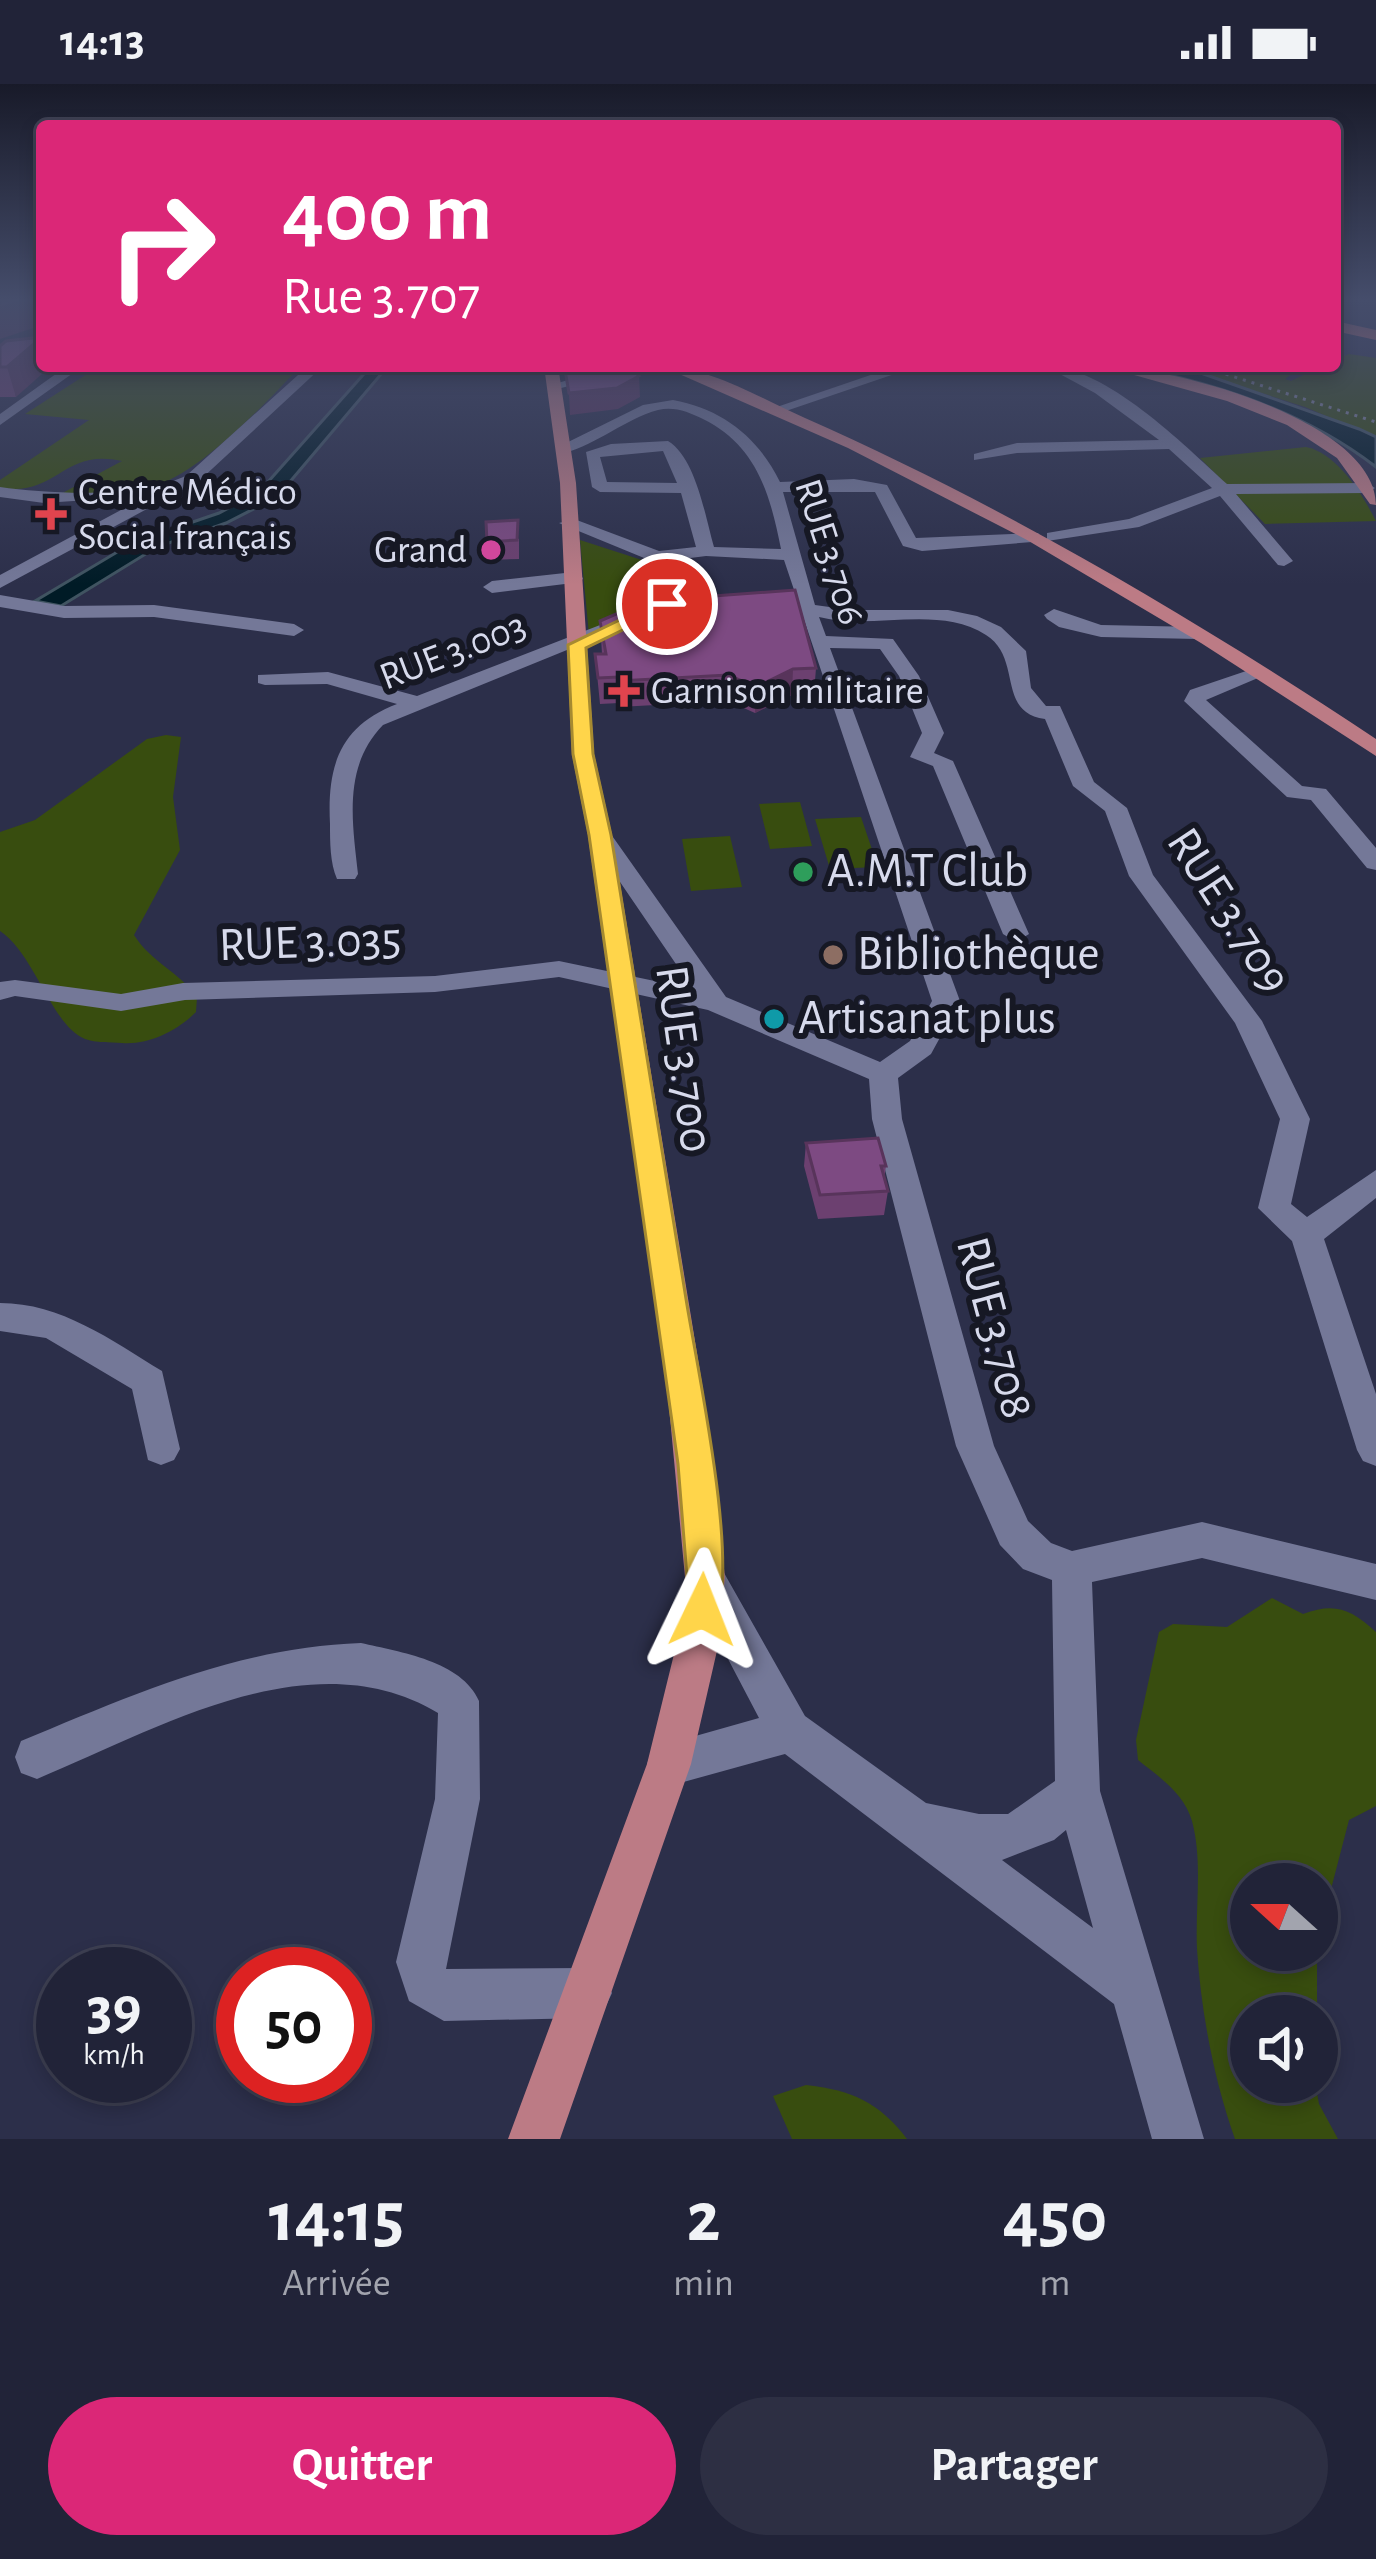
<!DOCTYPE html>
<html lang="fr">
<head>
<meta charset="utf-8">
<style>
  body { margin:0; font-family:"Alegreya Sans",sans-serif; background:#2d2f43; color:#f1f3f6; height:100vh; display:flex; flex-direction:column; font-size:45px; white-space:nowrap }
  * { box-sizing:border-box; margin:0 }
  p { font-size:39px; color:#a2a4ae }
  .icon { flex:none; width:66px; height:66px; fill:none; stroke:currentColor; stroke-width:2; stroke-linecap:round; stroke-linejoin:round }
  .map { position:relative; height:2055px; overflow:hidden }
  .sheet { display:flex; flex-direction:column; background:#212338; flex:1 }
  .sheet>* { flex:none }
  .hud { position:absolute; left:36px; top:36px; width:1305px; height:252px; border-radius:12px; box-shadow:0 6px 18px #0003,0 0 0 3px #3e4053; background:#db2777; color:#fff; overflow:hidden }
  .needle { width:78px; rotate:291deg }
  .fabs { position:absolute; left:1230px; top:1779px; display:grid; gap:24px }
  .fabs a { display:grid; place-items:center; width:108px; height:108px; border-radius:50%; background:#212338; box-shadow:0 6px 18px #0003,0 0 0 3px #3e4053; font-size:60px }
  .speed { position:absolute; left:36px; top:1863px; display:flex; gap:24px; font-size:60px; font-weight:700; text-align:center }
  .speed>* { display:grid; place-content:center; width:156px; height:156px; border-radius:50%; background:#212338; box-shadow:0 6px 18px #0003,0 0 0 3px #3e4053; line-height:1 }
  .speed small { font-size:30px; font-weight:400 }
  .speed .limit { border:18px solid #d22; background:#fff; color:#111 }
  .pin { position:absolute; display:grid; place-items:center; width:102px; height:102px; color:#fff; margin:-51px; border:6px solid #fff; border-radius:50%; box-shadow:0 3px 12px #0007 }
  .me { position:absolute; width:132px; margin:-66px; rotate:2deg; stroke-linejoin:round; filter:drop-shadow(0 0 9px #0008) }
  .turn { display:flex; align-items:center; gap:42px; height:252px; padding:0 48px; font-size:54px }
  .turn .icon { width:156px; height:156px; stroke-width:2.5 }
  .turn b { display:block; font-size:84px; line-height:102px }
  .eta { display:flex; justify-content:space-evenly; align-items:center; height:204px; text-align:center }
  .eta b { font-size:72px; font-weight:600; line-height:84px }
  .action { display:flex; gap:24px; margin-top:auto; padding:24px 48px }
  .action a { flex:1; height:138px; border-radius:72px; background:#db2777; color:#fff; font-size:48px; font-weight:600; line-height:138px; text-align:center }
  .action a+a { background:#2d2f43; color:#f1f3f6 }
  .status { display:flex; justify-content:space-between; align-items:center; height:84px; padding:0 60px; background:#212338; direction:ltr }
  .status svg { height:33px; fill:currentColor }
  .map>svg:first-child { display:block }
  .green { fill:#384d0f }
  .water { fill:#001b26; stroke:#405461; stroke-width:3 }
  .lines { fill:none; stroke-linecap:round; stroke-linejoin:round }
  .minor { fill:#747898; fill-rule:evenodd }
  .major { fill:#bc7b85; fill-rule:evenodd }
  .highway { fill:#ec7d78; fill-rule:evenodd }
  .rail { stroke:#84879e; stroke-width:3; stroke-dasharray:3 6; stroke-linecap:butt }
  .wall { fill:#6c4070 }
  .shaded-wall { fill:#58345b }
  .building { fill:#7d4a82; stroke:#58345b; stroke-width:3 }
  .route { fill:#ffd54a; stroke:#a68a30; stroke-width:3 }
  .health-dot { fill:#e0444e; stroke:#161824; stroke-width:4.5 }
  .hotel-dot { fill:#d1479c; stroke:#161824; stroke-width:4.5 }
  .leisure-dot { fill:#2e9e5b; stroke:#161824; stroke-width:4.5 }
  .education-dot { fill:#8d6e63; stroke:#161824; stroke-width:4.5 }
  .culture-dot { fill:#0f9aa8; stroke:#161824; stroke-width:4.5 }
  .labels { text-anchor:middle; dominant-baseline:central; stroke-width:12; stroke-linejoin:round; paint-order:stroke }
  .far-poi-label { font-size:39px; fill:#d7daec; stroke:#161824; text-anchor:start }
  .far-street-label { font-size:39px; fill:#d7daec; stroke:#161824 }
  .poi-label { font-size:48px; fill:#d7daec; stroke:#161824; text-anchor:start }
  .street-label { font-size:48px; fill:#d7daec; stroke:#161824 }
</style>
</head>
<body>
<div class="status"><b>14:13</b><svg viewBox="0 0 49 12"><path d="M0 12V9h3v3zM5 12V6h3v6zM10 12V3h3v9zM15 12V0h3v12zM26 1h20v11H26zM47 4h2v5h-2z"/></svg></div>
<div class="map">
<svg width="1376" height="2055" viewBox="0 0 1376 2055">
  <rect width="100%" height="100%" fill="#2c2f4a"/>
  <!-- green -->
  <g class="green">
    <path d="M 1349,270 L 1376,274 L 1376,353 L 1305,323 L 1178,282 L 1273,282 L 1294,288 L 1285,295 L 1291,297 L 1322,282 L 1335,282 L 1335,276 Z"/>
    <path d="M 91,282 L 301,282 C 266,318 199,392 150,403 C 120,409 88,409 57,412 L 122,377 C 62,364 58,413 0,404 L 0,396 L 89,336 L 25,330 L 87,290 Z"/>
    <path d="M 1306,363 C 1337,369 1362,410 1376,437 L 1265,440 L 1200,374 Z"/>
    <path d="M 580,456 L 645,477 L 652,516 L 589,551 Z"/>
    <path d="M 166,651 L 181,653 L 173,713 L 180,766 L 134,851 C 152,879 178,887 197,913 L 196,928 C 177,947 149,961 122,959 C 110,958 96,959 85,955 C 51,941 35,870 0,847 L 0,748 L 35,736 L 147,655 Z"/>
    <path d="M 800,718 L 812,762 L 770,765 L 759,720 Z"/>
    <path d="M 861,733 L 878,783 L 830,785 L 815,735 Z"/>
    <path d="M 730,752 L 742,803 L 691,807 L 682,755 Z"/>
    <path d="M 1272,1514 L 1303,1530 C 1335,1518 1351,1525 1376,1548 L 1376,1722 L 1349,1736 L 1317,1859 L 1317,1800 L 1251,1800 L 1251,1866 L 1317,1866 L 1317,1934 L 1251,1932 L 1251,1998 L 1315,1998 L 1319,2020 L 1338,2055 L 1235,2055 C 1214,1996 1201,1928 1197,1865 C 1195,1823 1203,1778 1192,1737 C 1184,1709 1159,1693 1138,1676 L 1136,1656 L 1159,1548 L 1173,1540 L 1227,1543 Z"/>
    <path d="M 806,2001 C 851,2006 879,2018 907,2055 L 792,2055 L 773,2012 Z"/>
  </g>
  <!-- water -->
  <g class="water">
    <path d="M 371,282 L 388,282 L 277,413 L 226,439 L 157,463 L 61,522 L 35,517 L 134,458 L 219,429 L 259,408 Z"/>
    <path d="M 1126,282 L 1181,282 L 1359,345 L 1376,353 L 1376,383 C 1305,328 1213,298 1126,282 Z"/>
  </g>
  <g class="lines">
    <!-- minor -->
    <g class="minor">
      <path d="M 67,282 L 83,282 L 0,341 L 0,330 Z"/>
      <path d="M 308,282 L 323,282 L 199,397 L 0,504 L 0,491 L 147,412 L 44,419 L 0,413 L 0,403 C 51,410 142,415 187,391 Z"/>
      <path d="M 618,282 L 642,282 L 554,306 L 547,302 Z"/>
      <path d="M 897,282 L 918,282 L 780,329 L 768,326 Z"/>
      <path d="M 1045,282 C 1106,282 1184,361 1227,400 L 1367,399 L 1375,404 L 1367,409 L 1236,410 L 1293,477 L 1284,482 L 1278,481 L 1220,412 L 1139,443 L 1047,457 L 1047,449 L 1129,435 L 1212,404 L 1169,365 L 1017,369 L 974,376 L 974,370 L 1017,359 L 1159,356 L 1095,309 Z"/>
      <path d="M 673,316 C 722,325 758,353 780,398 L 854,395 L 887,401 L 916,454 L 1038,449 L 1041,453 L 1032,458 L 922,467 L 903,462 L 875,408 L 783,408 L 815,521 L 851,526 L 948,526 L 977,532 L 1001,543 L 1026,567 L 1031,604 L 1046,622 L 1060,622 L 1094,698 L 1127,724 L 1153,791 L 1262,937 L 1310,1035 L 1291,1120 L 1307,1133 L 1376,1086 L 1376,1114 L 1324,1155 L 1376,1310 L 1376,1382 L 1363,1377 L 1357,1366 L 1292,1157 L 1258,1124 L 1280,1035 L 1235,939 L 1129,792 L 1105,727 L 1073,702 L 1045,635 C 996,629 1023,574 986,551 C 937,520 872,547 819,533 L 826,552 L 893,555 L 919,592 L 944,649 L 934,669 L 953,677 L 1029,850 L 1016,858 L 1003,850 L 933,682 L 910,673 L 922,649 L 899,592 L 880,565 L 830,564 L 960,917 L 931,970 L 898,994 L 902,1035 L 994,1362 L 1028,1437 L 1051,1459 L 1072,1467 L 1202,1438 L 1376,1480 L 1376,1516 L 1202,1474 L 1092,1498 L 1100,1707 L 1204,2055 L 1152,2055 L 1114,1920 L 785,1670 L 669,1702 L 653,1696 L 647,1680 L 653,1664 L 759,1634 L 685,1493 L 691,1480 L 705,1475 L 719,1480 L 805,1632 L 926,1719 L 979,1730 L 1008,1730 L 1055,1697 L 1052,1496 L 1023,1485 L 1000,1461 L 956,1362 L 872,1035 L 869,995 L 708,926 L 559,893 L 435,908 L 185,916 L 121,927 L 15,912 L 0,916 L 0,898 L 15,896 L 121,910 L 183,899 L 435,892 L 559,877 L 693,905 L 588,751 L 600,744 L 608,746 L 726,913 L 880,978 L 910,957 L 932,917 L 784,476 L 706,472 L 667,477 L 676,520 L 667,526 L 658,520 L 649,476 L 559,439 L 574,435 L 659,467 L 696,463 L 681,409 L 600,408 L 592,403 L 586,368 L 611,360 L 668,357 C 696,374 705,432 714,463 L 781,465 C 770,410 757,362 703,335 C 689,328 674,322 658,326 C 625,335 598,360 564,369 L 556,364 L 643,321 ZM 663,367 L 677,399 L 607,398 L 600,373 ZM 1066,1746 L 1093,1844 L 1002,1776 L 1054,1756 Z"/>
      <path d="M 574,488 L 583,494 L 581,498 L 492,509 L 483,503 L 492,497 Z"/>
      <path d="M 0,511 L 64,522 L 154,521 L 294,540 L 304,546 L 294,552 L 154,533 L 64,534 L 0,523 Z"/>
      <path d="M 1054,525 L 1101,541 L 1198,543 L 1208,549 L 1198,555 L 1101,553 L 1059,543 L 1047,535 L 1044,531 Z"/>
      <path d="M 631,529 L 648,533 L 383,641 C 343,682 352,737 358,790 L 355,795 L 337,795 C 330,779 330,758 330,740 C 327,681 340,642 397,620 L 327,600 L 265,601 L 258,599 L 258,591 L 328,588 L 417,612 Z"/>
      <path d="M 1255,584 L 1272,588 L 1206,616 L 1302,702 L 1326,705 L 1376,764 L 1376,786 L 1367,784 L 1311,716 L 1287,713 L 1184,617 L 1190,606 Z"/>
      <path d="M 0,1219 C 61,1219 111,1256 162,1287 L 180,1365 L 174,1376 L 161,1381 L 148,1376 L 132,1305 L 46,1254 L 0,1247 Z"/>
      <path d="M 361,1559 C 400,1568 462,1577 479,1617 L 480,1715 L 446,1885 L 587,1884 L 604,1892 L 612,1909 L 604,1926 L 587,1934 L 444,1937 L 409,1917 L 396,1878 L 435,1715 L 438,1629 C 311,1553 158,1645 37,1695 L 21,1689 L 15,1673 L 21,1657 C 132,1611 239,1563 361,1559 Z"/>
    </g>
    <!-- major -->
    <g class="major">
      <path d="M 544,282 L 558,282 L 576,399 L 594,670 L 612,751 L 704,1312 L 725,1493 L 719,1558 L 691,1680 L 560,2055 L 508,2055 L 647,1680 L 677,1558 L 685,1493 L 668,1312 L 588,751 L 572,670 L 560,399 Z"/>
      <path d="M 661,282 C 708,282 762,315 805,334 C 1006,423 1194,534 1376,655 L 1376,672 L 1201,559 L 1027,456 L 848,364 Z"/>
      <path d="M 1102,282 C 1170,282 1376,336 1376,421 L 1370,420 L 1337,374 L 1287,341 L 1227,317 Z"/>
    </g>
    <!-- highway -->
    <path class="highway" d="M 1335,237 L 1376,246 L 1376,256 L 1335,247 Z"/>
    <!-- rail -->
    <path class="rail" d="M 1200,282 L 1376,338"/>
  </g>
  <!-- wall -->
  <g class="wall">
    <path d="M 6,257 L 16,313 L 0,313 L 0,262 Z"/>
    <path d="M 486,438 L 519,455 L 519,475 L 489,476 Z"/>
    <path d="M 600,537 L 816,584 L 814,610 L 792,611 L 755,629 L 728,617 L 619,623 L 619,619 L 600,620 L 595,570 L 602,570 Z"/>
    <path d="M 806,1059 L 886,1082 L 884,1095 L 888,1107 L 884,1131 L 818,1135 L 804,1082 Z"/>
  </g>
  <!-- shaded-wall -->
  <g class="shaded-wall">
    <path d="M 32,214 L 42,214 L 42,241 L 0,255 L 0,224 Z"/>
    <path d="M 42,254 L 42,282 L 51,282 L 16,313 L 7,283 Z"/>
    <path d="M 639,292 L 640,313 L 618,325 L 570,331 L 569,309 Z"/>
    <path d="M 793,585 L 792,611 L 755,629 L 756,603 Z"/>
  </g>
  <!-- building -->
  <g class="building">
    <path d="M 0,214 L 32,214 L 0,224 Z"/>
    <path d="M 42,253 L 7,283 L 0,283 L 0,262 L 6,257 Z"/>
    <path d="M 581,282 L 629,282 L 639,292 L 617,304 L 569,309 L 565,286 Z"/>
    <path d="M 518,436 L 517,456 L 487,458 L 486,438 Z"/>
    <path d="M 795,506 L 816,584 L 793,585 L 756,603 L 728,591 L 618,597 L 618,593 L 598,594 L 595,570 L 606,570 L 600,537 L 646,517 Z"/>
    <path d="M 878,1054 L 886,1082 L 881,1082 L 888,1107 L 820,1111 L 806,1059 Z"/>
  </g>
  <!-- sky -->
  <linearGradient id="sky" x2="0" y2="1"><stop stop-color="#181a29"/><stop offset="0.43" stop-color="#454d6b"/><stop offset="1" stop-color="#454d6b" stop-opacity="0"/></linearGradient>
  <rect width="1376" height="501" fill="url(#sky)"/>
  <!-- route -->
  <path class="route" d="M 661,516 L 676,520 L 586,564 L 593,670 L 611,751 C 636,908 662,1064 687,1221 C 698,1288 740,1483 715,1538 L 702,1543 L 689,1538 L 683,1526 L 687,1493 L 678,1380 L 589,751 L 573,670 L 568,561 Z"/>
  <!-- markers -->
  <g class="health-dot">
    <path d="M45 412h12v12h12v12h-12v12h-12v-12h-12v-12h12z"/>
    <path d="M618 589h12v12h12v12h-12v12h-12v-12h-12v-12h12z"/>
  </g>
  <circle class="hotel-dot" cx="491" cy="466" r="12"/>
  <circle class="leisure-dot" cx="803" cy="788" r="12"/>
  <circle class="education-dot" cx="833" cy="871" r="12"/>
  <circle class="culture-dot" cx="774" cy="935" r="12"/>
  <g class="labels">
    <!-- far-poi labels -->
    <g class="far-poi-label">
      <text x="78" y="408">Centre Médico<tspan x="78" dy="45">Social français</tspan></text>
      <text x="467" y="466" text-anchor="end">Grand</text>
      <text x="651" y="607">Garnison militaire</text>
    </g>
    <!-- far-street labels -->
    <g class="far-street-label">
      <text transform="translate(829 468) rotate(72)">RUE 3.706</text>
      <text transform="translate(453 568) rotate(-21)">RUE 3.003</text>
    </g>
    <!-- poi labels -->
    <g class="poi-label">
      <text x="827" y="788">A.M.T Club</text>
      <text x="857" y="871">Bibliothèque</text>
      <text x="798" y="935">Artisanat plus</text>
    </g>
    <!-- street labels -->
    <g class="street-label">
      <text transform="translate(1228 827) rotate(57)">RUE 3.709</text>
      <text transform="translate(310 859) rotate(-2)">RUE 3.035</text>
      <text transform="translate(683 975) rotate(82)">RUE 3.700</text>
      <text transform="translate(994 1244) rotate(75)">RUE 3.708</text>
    </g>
  </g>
</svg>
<div class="fabs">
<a><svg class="needle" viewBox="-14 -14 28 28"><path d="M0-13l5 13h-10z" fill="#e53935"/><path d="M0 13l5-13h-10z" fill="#a2a4ae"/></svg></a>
<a><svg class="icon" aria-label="sound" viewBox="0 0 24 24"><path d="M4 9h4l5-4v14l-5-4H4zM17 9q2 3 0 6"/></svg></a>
</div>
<div class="speed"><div>39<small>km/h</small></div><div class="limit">50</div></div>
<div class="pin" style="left:667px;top:520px;background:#d93025"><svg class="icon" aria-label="arrive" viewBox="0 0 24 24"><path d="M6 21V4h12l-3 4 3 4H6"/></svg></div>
<svg class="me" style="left:702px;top:1526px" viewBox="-20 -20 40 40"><path d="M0-17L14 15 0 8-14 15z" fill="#ffd54a" stroke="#fff" stroke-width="4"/></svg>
<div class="hud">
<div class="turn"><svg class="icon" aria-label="right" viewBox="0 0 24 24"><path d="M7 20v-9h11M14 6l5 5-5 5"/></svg><div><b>400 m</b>Rue 3.707</div></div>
</div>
</div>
<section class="sheet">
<div class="eta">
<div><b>14:15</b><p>Arrivée</p></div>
<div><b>2</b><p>min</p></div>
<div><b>450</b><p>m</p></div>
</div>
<div class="action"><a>Quitter</a><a>Partager</a></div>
</section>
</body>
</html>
